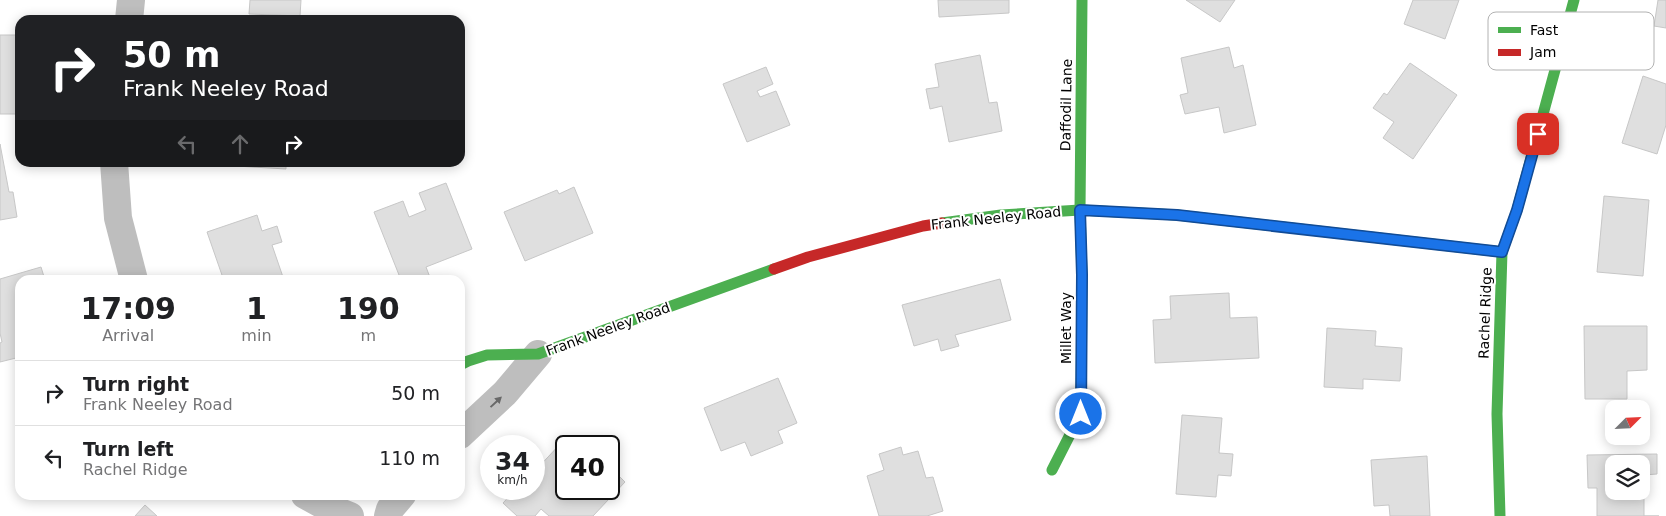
<!DOCTYPE html>
<html lang="en">
<head>
<meta charset="utf-8">
<style>
  body { margin:0; font-family:"DejaVu Sans",sans-serif; background:#f2f2f2; color:#202124; height:100vh; display:flex; flex-direction:column; font-size:19px; white-space:nowrap }
  * { box-sizing:border-box; margin:0 }
  p { font-size:16px; color:#757577 }
  .icon { flex:none; width:28px; height:28px; fill:none; stroke:currentColor; stroke-width:2; stroke-linecap:round; stroke-linejoin:round }
  .map { position:relative; flex:1; overflow:hidden }
  .drawer { position:absolute; left:15px; top:275px; width:450px; height:225px; display:flex; flex-direction:column; background:#fff; border-radius:15px; box-shadow:0 2px 12px #0003 }
  .drawer>* { flex:none }
  .banner { position:absolute; left:15px; top:15px; width:450px; height:152px; border-radius:15px; box-shadow:0 2px 12px #0003; background:#202124; color:#fff; overflow:hidden }
  .needle { width:32px; rotate:66deg }
  .buttons { position:absolute; left:1605px; top:400px; display:grid; gap:10px }
  .buttons a { display:grid; place-items:center; width:45px; height:45px; border-radius:10px; background:#fff; box-shadow:0 2px 12px #0003; font-size:25px }
  .speed { position:absolute; left:480px; top:435px; display:flex; gap:10px; font-size:25px; font-weight:700; text-align:center }
  .speed>* { display:grid; place-content:center; width:65px; height:65px; border-radius:50%; background:#fff; box-shadow:0 2px 12px #0003; line-height:1 }
  .speed small { font-size:12px; font-weight:400 }
  .speed .limit { border:2px solid #111; border-radius:8px; background:#fff; color:#111 }
  .pin { position:absolute; display:grid; place-items:center; width:42px; height:42px; color:#fff; margin:-21px; border-radius:10px; box-shadow:0 2px 8px #0006 }
  .me { position:absolute; width:55px; margin:-28px; rotate:0deg; stroke-linejoin:round; filter:drop-shadow(0 0 4px #0008) }
  .turn { display:flex; align-items:center; gap:18px; height:105px; padding:0 25px; font-size:22px }
  .turn .icon { width:65px; height:65px; stroke-width:2.5 }
  .turn b { display:block; font-size:35px; line-height:42px }
  .lanes { display:flex; align-items:center; height:48px; padding:0 25px; background:#0003; justify-content:center; gap:25px; direction:ltr }
  .lanes .off { opacity:.35 }
  .eta { display:flex; justify-content:space-evenly; align-items:center; height:85px; text-align:center }
  .eta b { font-size:30px; font-weight:800; line-height:35px }
  ul { padding:0; list-style:none }
  li { display:flex; align-items:center; gap:15px; height:65px; padding:0 25px; border-top:1px solid #e0e0e0 }
  li div { flex:1 }
  li b { display:block; font-size:19px }
  li em { font-style:normal }
  .map>svg:first-child { display:block }
  .building { fill:#dfdfdf; stroke:#c7c7c7; fill-rule:evenodd }
  .lines { fill:none; stroke-linecap:round; stroke-linejoin:round }
  .street { stroke:#bebebe; stroke-width:28 }
  .fast { stroke:#4caf50; stroke-width:11 }
  .jam { stroke:#c62828; stroke-width:11 }
  .oneway { fill:#686868 }
  .route-casing { stroke:#114b97; stroke-width:12 }
  .route { stroke:#1a73e8; stroke-width:9 }
  .labels { text-anchor:middle; dominant-baseline:central; stroke-width:4; stroke-linejoin:round; paint-order:stroke }
  .street-label { font-size:14px; fill:#000; stroke:#fff }
  .key { fill:#fff; stroke:#b2b2b2; stroke-width:1 }
  .key-label { font-size:14px; fill:#000 }
</style>
</head>
<body>
<div class="map">
<svg width="1666" height="516" viewBox="0 0 1666 516">
  <rect width="100%" height="100%" fill="#fff"/>
  <!-- building -->
  <g class="building">
    <path d="M 250,0 L 301,0 L 300,16 L 249,14 Z"/>
    <path d="M 938,0 L 1009,0 L 1009,13 L 939,17 Z"/>
    <path d="M 1186,0 L 1235,0 L 1220,22 Z"/>
    <path d="M 1413,0 L 1459,0 L 1445,39 L 1404,24 Z"/>
    <path d="M 1658,0 L 1666,0 L 1666,28 L 1654,26 Z"/>
    <rect x="0" y="35" width="20" height="79"/>
    <path d="M 1229,47 L 1234,68 L 1243,65 L 1256,125 L 1224,133 L 1219,107 L 1185,114 L 1180,95 L 1188,93 L 1181,58 Z"/>
    <path d="M 980,55 L 989,103 L 997,102 L 1002,131 L 949,142 L 942,106 L 930,109 L 926,89 L 939,87 L 935,64 Z"/>
    <path d="M 1410,63 L 1457,95 L 1413,159 L 1383,138 L 1394,122 L 1373,108 L 1384,93 L 1387,95 Z"/>
    <path d="M 766,67 L 773,84 L 757,91 L 760,97 L 776,91 L 790,125 L 747,142 L 723,84 Z"/>
    <path d="M 1643,76 L 1666,84 L 1666,125 L 1657,154 L 1622,143 Z"/>
    <path d="M 0,144 L 9,192 L 13,192 L 17,217 L 0,220 Z"/>
    <path d="M 219,162 L 286,162 L 286,169 L 219,165 Z"/>
    <path d="M 446,183 L 472,249 L 426,267 L 431,280 L 401,280 L 374,212 L 403,201 L 409,217 L 426,210 L 419,193 Z"/>
    <path d="M 574,187 L 593,233 L 525,261 L 504,212 L 557,190 L 559,194 Z"/>
    <path d="M 1604,196 L 1649,200 L 1643,276 L 1597,272 Z"/>
    <path d="M 257,215 L 262,231 L 277,226 L 282,242 L 272,245 L 284,280 L 215,280 L 223,278 L 207,232 Z"/>
    <path d="M 41,267 L 45,280 L 20,280 L 20,357 L 0,362 L 0,343 L 2,342 L 0,333 L 0,279 Z"/>
    <path d="M 1000,279 L 1011,320 L 955,335 L 959,346 L 941,351 L 938,339 L 914,346 L 902,305 Z"/>
    <path d="M 1229,293 L 1230,318 L 1257,317 L 1259,358 L 1155,363 L 1153,320 L 1171,319 L 1170,296 Z"/>
    <path d="M 1584,326 L 1647,326 L 1647,370 L 1627,371 L 1627,399 L 1585,399 Z"/>
    <path d="M 1327,328 L 1376,331 L 1375,346 L 1402,348 L 1400,381 L 1363,379 L 1363,389 L 1324,387 Z"/>
    <path d="M 778,378 L 797,423 L 778,431 L 783,443 L 751,456 L 745,442 L 721,451 L 704,408 Z"/>
    <path d="M 1182,415 L 1222,418 L 1219,453 L 1233,454 L 1231,476 L 1218,475 L 1216,497 L 1176,494 Z"/>
    <path d="M 562,442 L 566,447 L 566,489 L 609,489 L 609,466 L 625,482 L 593,516 L 549,516 L 541,509 L 535,516 L 517,516 L 503,503 L 516,489 L 534,489 L 534,472 Z"/>
    <path d="M 901,447 L 903,455 L 918,451 L 926,478 L 933,477 L 943,511 L 927,516 L 879,516 L 867,476 L 884,470 L 879,454 Z"/>
    <path d="M 1657,454 L 1657,474 L 1644,475 L 1644,516 L 1659,516 L 1597,516 L 1597,488 L 1588,488 L 1587,455 ZM 1614,464 L 1641,464 L 1641,491 L 1614,491 Z"/>
    <path d="M 1427,456 L 1430,516 L 1390,516 L 1389,505 L 1374,506 L 1371,460 Z"/>
    <path d="M 145,505 L 157,516 L 135,516 Z"/>
  </g>
  <g class="lines">
    <!-- street -->
    <g class="street">
      <path d="M 129,20 L 131,0"/>
      <path d="M 114,162 L 118,218 L 134,280"/>
      <path d="M 460,435 L 505,393 L 538,354"/>
      <path d="M 305,495 L 325,506 L 350,516"/>
      <path d="M 388,516 L 390,509 L 402,495"/>
    </g>
    <!-- fast -->
    <g class="fast">
      <path d="M 942,223 L 1001,215 L 1080,210 L 1177,215 L 1502,252"/>
      <path d="M 460,365 L 468,361 L 487,355 L 538,354 L 774,269"/>
      <path d="M 1052,470 L 1081,413 L 1082,275 L 1080,210 L 1082,0"/>
      <path d="M 1500,516 L 1497,414 L 1502,252 L 1517,210 L 1574,0"/>
    </g>
    <!-- jam -->
    <path class="jam" d="M 774,269 L 808,257 L 923,226 L 942,223"/>
  </g>
  <!-- one-way arrows -->
  <defs><path id="oneway-solid" d="M-6-.8H1V-3.2L6.5 0L1 3.2V.8H-6Z" transform="scale(1.25)"/></defs>
  <use class="oneway" href="#oneway-solid" transform="translate(496 402) rotate(-43)"/>
  <g class="lines">
    <defs>
      <path id="route" d="M 1081,414 L 1082,275 L 1080,210 L 1177,215 L 1502,252 L 1517,210 L 1538,134"/>
    </defs>
    <!-- route casing -->
    <use href="#route" class="route-casing"/>
    <!-- route -->
    <use href="#route" class="route"/>
  </g>
  <g class="labels">
    <!-- street labels -->
    <g class="street-label">
      <text transform="translate(1066 105) rotate(-89)">Daffodil Lane</text>
      <text transform="translate(996 218) rotate(-6)">Frank Neeley Road</text>
      <text transform="translate(1485 313) rotate(-88)">Rachel Ridge</text>
      <text transform="translate(1066 328) rotate(-90)">Millet Way</text>
      <text transform="translate(608 329) rotate(-20)">Frank Neeley Road</text>
    </g>
  </g>
  <!-- legend -->
  <rect x="1488" y="12" width="166" height="58" rx="8" class="key"/>
  <rect x="1498" y="27" width="23" height="6" fill="#4caf50"/>
  <rect x="1498" y="49" width="23" height="7" fill="#c62828"/>
  <g class="key-label">
    <text x="1530" y="35">Fast</text>
    <text x="1530" y="57">Jam</text>
  </g>
</svg>
<div class="buttons">
<a><svg class="needle" viewBox="-14 -14 28 28"><path d="M0-13l5 13h-10z" fill="#e53935"/><path d="M0 13l5-13h-10z" fill="#757577"/></svg></a>
<a><svg class="icon" aria-label="layers" viewBox="0 0 24 24"><path d="M12 4l9 5-9 5-9-5zM3 14l9 5 9-5"/></svg></a>
</div>
<div class="speed"><div>34<small>km/h</small></div><div class="limit">40</div></div>
<div class="pin" style="left:1538px;top:134px;background:#d93025"><svg class="icon" aria-label="arrive" viewBox="0 0 24 24"><path d="M6 21V4h12l-3 4 3 4H6"/></svg></div>
<svg class="me" style="left:1081px;top:414px" viewBox="-20 -20 40 40"><circle r="17" fill="#1a73e8" stroke="#fff" stroke-width="3"/><path d="M0-11L8 9 0 5-8 9z" fill="#fff"/></svg>
<div class="banner">
<div class="turn"><svg class="icon" aria-label="right" viewBox="0 0 24 24"><path d="M7 20v-9h11M14 6l5 5-5 5"/></svg><div><b>50 m</b>Frank Neeley Road</div></div>
<div class="lanes"><svg class="icon off" aria-label="left" viewBox="0 0 24 24"><path d="M17 20v-9H6M10 6l-5 5 5 5"/></svg><svg class="icon off" aria-label="ahead" viewBox="0 0 24 24"><path d="M12 20V5M6 11l6-6 6 6"/></svg><svg class="icon" aria-label="right" viewBox="0 0 24 24"><path d="M7 20v-9h11M14 6l5 5-5 5"/></svg></div>
</div>
<section class="drawer">
<div class="eta">
<div><b>17:09</b><p>Arrival</p></div>
<div><b>1</b><p>min</p></div>
<div><b>190</b><p>m</p></div>
</div>
<ul>
<li><svg class="icon" aria-label="right" viewBox="0 0 24 24"><path d="M7 20v-9h11M14 6l5 5-5 5"/></svg><div><b>Turn right</b><p>Frank Neeley Road</p></div><em>50 m</em></li>
<li><svg class="icon" aria-label="left" viewBox="0 0 24 24"><path d="M17 20v-9H6M10 6l-5 5 5 5"/></svg><div><b>Turn left</b><p>Rachel Ridge</p></div><em>110 m</em></li>
</ul>
</section>
</div>
</body>
</html>
